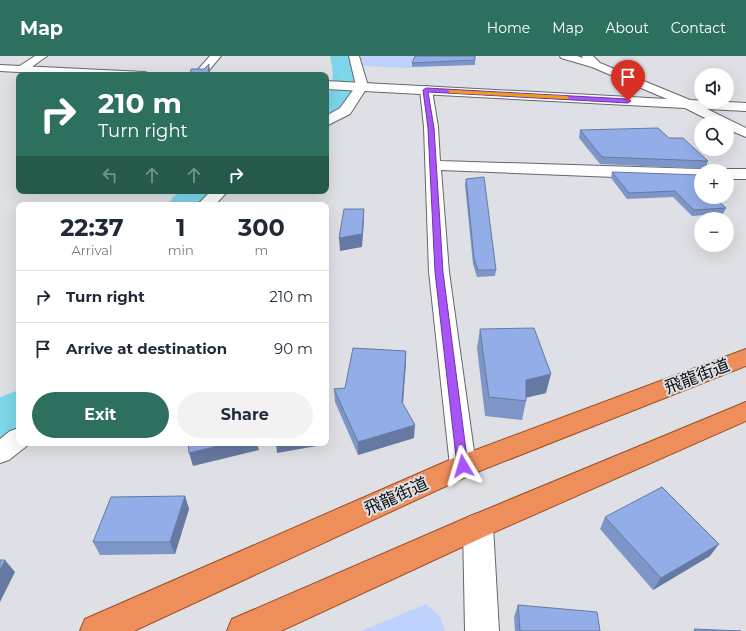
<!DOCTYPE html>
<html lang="en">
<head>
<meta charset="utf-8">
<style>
  body { margin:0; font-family:Montserrat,"Noto Sans JP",sans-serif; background:#f2f2f3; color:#1f2937; height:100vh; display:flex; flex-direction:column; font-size:15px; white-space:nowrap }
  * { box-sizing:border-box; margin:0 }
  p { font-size:13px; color:#747a83 }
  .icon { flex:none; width:22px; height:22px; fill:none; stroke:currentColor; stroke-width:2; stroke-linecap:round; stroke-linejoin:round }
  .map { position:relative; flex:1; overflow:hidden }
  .sheet { position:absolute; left:16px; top:146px; width:313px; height:244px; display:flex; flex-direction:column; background:#fff; border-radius:8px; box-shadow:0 4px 16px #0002 }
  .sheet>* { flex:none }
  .banner { position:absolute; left:16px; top:16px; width:313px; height:122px; border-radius:8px; box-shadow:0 4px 16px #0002; background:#2d7060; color:#fff; overflow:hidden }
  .tools { position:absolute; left:694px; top:12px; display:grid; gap:8px }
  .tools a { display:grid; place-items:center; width:40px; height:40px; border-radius:50%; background:#fff; box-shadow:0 4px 16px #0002; font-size:20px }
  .pin { position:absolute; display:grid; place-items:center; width:34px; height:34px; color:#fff; margin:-41px -17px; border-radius:50% 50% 50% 0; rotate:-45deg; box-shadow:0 0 4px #0007 }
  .pin .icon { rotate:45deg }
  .me { position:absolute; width:44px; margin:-22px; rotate:353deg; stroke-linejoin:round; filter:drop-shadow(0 0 3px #0008) }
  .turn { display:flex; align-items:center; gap:14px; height:84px; padding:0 16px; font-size:18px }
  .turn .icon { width:52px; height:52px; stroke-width:2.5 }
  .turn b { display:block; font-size:28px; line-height:34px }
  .lanes { display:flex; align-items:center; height:38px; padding:0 16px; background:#0003; justify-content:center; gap:20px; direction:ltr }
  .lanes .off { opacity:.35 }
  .eta { display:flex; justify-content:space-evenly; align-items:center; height:68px; text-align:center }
  .eta b { font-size:24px; font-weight:700; line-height:28px }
  .action { display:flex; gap:8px; margin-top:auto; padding:8px 16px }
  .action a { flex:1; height:46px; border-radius:24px; background:#2d7060; color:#fff; font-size:16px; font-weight:700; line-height:46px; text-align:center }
  .action a+a { background:#f2f2f3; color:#1f2937 }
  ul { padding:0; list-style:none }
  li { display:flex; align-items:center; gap:12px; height:52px; padding:0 16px; border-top:1px solid #e0e1e3 }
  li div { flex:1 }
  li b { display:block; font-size:15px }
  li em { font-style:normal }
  header { display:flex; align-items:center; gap:24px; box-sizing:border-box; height:56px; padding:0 20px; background:#2d7060; color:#fff }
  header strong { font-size:19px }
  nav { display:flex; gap:22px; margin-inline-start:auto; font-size:14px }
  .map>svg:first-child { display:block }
  .green { fill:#bed2fd }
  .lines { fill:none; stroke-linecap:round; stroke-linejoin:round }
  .river { fill:#7dd6ea; fill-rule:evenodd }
  .minor-casing { stroke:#65676c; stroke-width:2 }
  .tertiary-casing { stroke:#65676c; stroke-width:2 }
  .trunk-casing { stroke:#9c4e25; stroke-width:2 }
  .minor { fill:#fff; fill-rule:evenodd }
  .tertiary { fill:#fff; fill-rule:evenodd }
  .trunk { fill:#ee8e5b; fill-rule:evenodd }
  .wall { fill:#7e95c7 }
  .shaded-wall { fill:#6679a2 }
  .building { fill:#92ade7; stroke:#6679a2 }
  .route { fill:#a855f7; stroke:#6d37a1 }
  .slow { fill:#f59e0b }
  .labels { text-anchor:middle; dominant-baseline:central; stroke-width:4; stroke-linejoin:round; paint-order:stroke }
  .near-street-label { font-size:17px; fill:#0b0c0d; stroke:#dee0e5 }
</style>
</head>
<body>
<header>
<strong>Map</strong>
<nav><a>Home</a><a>Map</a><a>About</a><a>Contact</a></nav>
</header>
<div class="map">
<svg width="746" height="575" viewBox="0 0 746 575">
  <rect width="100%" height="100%" fill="#dee0e5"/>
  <!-- green -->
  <g class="green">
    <path d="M 361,0 L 414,0 L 411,12 L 362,10 Z"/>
    <path d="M 426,548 L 440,561 L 445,575 L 361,575 Z"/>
  </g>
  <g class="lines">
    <!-- river -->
    <g class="river">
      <path d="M 330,0 L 354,0 L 358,24 L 356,37 L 343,55 L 336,62 L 326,64 L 326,41 C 336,30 333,14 330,0 Z"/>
      <path d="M 182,135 L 220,135 L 215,142 L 207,149 L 168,149 L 173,141 Z"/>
      <path d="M 19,334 L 19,387 L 22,387 L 19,390 L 0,396 L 0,341 Z"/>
    </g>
    <defs>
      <g id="minor">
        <path d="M 35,0 L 47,0 L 26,15 L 18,15 L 16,13 L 18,11 Z"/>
        <path d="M 210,0 L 221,0 L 205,19 L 193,19 Z"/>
        <path d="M 349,0 L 359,0 L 368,30 L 350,58 L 326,70 L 326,60 L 340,52 L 356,30 Z"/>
        <path d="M 426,30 L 430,31 L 432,34 L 438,71 L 440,105 L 701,113 L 707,115 L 701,115 L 701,123 L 665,123 L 441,114 L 449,216 L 476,410 L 472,418 L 463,421 L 454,418 L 450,410 L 429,216 L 424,71 L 420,34 L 422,31 Z"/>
        <path d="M 727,113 L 746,113 L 746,123 L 727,123 L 727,115 L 721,115 Z"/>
        <path d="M 211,135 L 228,135 L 215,149 L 197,149 Z"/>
        <path d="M 19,372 L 19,387 L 29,387 L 28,389 L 9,404 L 0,407 L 0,383 L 10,375 Z"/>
        <path d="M 478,457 L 488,461 L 493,470 L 499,575 L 465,575 L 463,470 L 468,461 Z"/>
      </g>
      <g id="tertiary">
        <path d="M 560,0 L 577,0 L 583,2 L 582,0 L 593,0 L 600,7 L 690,44 L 746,47 L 746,55 L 707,53 L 746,72 L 746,81 L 727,73 L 727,67 L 715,67 L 685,52 L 326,33 L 326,25 L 667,43 L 592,11 L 561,2 Z"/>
        <path d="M 0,9 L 144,16 L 148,17 L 150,19 L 73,19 L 0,15 Z"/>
      </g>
      <g id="trunk">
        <path d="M 746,293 L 746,310 L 472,418 L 134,575 L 80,575 L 85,563 L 454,402 Z"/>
        <path d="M 746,346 L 746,365 L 488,479 L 281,575 L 227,575 L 232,563 L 468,461 Z"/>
      </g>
    </defs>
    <!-- minor casing -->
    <use href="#minor" class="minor-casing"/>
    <!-- tertiary casing -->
    <use href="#tertiary" class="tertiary-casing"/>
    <!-- trunk casing -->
    <use href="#trunk" class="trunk-casing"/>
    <!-- minor -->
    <use href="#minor" class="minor"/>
    <!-- tertiary -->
    <use href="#tertiary" class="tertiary"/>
    <!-- trunk -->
    <use href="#trunk" class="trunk"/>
  </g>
  <!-- wall -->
  <g class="wall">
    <path d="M 475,4 L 475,9 L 412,11 L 412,7 Z"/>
    <path d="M 580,74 L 669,82 L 708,105 L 706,111 L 713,115 L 703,115 L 704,113 L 600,108 L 579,82 Z"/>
    <path d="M 612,116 L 701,141 L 726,152 L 723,158 L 692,160 L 673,141 L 627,143 L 611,122 Z"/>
    <path d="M 466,123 L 496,214 L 495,220 L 477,221 L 473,208 L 465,129 Z"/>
    <path d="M 480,273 L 546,337 L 526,341 L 526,345 L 522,364 L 485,360 L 477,292 Z"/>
    <path d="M 406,295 L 403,347 L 414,382 L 358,399 L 335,346 L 334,333 L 345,332 Z"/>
    <path d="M 185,440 L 189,453 L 175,498 L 100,499 L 93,486 Z"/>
    <path d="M 605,461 L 710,500 L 653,534 L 600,473 Z"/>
    <path d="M 518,549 L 600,575 L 515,575 L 514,561 Z"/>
  </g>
  <!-- shaded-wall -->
  <g class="shaded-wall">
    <path d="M 209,8 L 210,16 L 210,19 L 208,19 Z"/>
    <path d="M 364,153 L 364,165 L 362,191 L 340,195 L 339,182 Z"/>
    <path d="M 406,295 L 406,308 L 402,359 L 402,346 Z"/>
    <path d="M 551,318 L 546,337 L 521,343 L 526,324 Z"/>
    <path d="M 415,369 L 414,382 L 358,399 L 358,386 Z"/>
    <path d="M 230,387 L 257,387 L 259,394 L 193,410 L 189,397 Z"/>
    <path d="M 276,387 L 317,387 L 317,390 L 277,397 Z"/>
    <path d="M 185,440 L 189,453 L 175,498 L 170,486 Z"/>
    <path d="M 719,488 L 710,500 L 653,534 L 661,522 Z"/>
    <path d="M 5,504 L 15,516 L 0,546 L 0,514 Z"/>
  </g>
  <!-- building -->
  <g class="building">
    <path d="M 415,0 L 475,0 L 475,4 L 412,7 Z"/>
    <path d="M 209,8 L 208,19 L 190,19 L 191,13 L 204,13 Z"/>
    <path d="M 658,72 L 669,82 L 683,82 L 708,105 L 602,101 L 580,74 Z"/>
    <path d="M 710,110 L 713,115 L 704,115 L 705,111 Z"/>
    <path d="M 612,116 L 701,119 L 701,141 L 714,141 L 726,152 L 694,154 L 675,135 L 629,137 Z"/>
    <path d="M 484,121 L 496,214 L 478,214 L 474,202 L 466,123 Z"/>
    <path d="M 344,153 L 364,153 L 362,178 L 339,182 Z"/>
    <path d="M 534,272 L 551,318 L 526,324 L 526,345 L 489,341 L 480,273 Z"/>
    <path d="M 353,292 L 406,295 L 402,346 L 415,369 L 358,386 L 334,333 L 345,332 Z"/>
    <path d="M 188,387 L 230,387 L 189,397 Z"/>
    <path d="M 662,431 L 719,488 L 661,522 L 605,461 Z"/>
    <path d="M 185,440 L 170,486 L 93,486 L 111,441 Z"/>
    <path d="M 0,504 L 5,504 L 0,514 Z"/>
    <path d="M 518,549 L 597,556 L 600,575 L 520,575 Z"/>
    <path d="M 694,573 L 741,575 L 695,575 Z"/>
  </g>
  <!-- route -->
  <path class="route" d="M 426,32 L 628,43 L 631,45 L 628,47 L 428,36 L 434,72 L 443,216 L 468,410 L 467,413 L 463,414 L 459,413 L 457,410 L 435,216 L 428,72 L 423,34 Z"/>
  <!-- slow -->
  <path class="slow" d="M 449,34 L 567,40 L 569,42 L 567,43 L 451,37 L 449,36 Z"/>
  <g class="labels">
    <!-- near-street labels -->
    <g class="near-street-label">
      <text transform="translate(697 320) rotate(-21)">飛龍街道</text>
      <text transform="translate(396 440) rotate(-24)">飛龍街道</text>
    </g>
  </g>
</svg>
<div class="tools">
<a><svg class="icon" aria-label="sound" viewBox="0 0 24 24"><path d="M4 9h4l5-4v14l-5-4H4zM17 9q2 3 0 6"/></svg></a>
<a><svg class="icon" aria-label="search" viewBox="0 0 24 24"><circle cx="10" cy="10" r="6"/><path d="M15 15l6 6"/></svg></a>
<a>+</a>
<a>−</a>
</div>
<div class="pin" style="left:628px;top:45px;background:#d93025"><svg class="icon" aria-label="arrive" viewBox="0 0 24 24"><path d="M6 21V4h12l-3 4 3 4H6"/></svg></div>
<svg class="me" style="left:463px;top:410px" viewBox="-20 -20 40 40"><path d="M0-17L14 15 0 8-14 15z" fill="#a855f7" stroke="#fff" stroke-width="4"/></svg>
<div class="banner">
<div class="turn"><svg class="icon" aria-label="right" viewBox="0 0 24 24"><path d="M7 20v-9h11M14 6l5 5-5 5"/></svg><div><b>210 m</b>Turn right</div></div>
<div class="lanes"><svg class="icon off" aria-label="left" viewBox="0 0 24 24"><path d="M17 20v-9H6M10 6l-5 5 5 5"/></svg><svg class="icon off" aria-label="ahead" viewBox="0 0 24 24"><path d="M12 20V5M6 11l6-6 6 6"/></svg><svg class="icon off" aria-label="ahead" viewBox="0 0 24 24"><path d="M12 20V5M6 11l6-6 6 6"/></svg><svg class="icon" aria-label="right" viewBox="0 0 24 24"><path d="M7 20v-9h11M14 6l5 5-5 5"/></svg></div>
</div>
<section class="sheet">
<div class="eta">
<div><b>22:37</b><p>Arrival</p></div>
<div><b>1</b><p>min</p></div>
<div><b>300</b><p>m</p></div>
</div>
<ul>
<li><svg class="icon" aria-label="right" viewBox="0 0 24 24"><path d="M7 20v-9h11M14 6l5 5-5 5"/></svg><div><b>Turn right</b></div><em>210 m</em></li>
<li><svg class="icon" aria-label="arrive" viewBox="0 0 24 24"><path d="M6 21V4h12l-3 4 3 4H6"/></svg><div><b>Arrive at destination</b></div><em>90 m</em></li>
</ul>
<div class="action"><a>Exit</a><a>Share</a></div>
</section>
</div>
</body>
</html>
